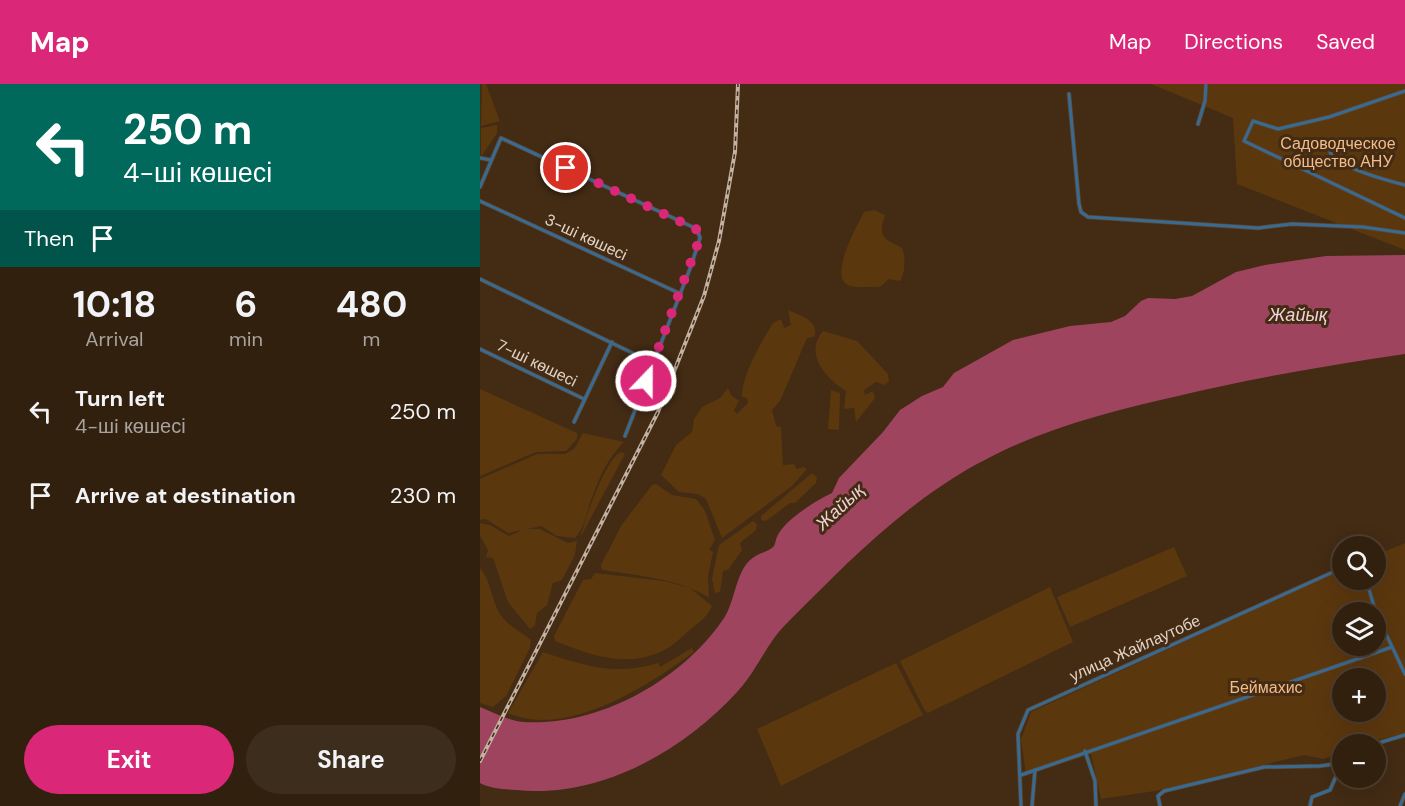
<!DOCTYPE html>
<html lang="en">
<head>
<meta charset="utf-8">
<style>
  body { margin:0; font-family:"DM Sans",sans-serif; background:#3d2d1d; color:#f1f3f6; height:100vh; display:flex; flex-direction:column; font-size:22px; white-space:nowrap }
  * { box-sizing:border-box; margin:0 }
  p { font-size:20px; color:#a8a39e }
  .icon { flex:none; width:33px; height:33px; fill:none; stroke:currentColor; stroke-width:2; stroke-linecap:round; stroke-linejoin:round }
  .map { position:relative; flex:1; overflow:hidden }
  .side { display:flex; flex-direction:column; background:#32200f; width:480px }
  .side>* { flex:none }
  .top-card { background:#00695c; color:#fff; overflow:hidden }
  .controls { position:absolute; left:852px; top:452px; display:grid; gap:12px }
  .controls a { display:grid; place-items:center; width:54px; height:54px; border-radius:50%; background:#32200f; box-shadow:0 6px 24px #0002,0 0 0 2px #4d3e2f; font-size:30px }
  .pin { position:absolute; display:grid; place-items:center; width:51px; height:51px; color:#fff; margin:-26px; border:3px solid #fff; border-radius:50%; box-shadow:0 2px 6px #0007 }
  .me { position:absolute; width:66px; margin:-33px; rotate:22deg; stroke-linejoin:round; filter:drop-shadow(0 0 4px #0008) }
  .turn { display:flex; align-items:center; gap:21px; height:126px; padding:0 24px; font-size:27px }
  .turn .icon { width:78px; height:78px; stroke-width:2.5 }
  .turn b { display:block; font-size:42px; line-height:51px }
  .then { display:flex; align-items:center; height:57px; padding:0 24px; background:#0003; gap:12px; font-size:22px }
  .eta { display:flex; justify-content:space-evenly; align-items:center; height:102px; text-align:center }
  .eta b { font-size:36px; font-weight:700; line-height:42px }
  .primary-button { display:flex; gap:12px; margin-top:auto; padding:12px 24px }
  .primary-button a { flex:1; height:69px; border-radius:36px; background:#db2777; color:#fff; font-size:24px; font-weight:700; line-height:69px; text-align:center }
  .primary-button a+a { background:#3d2d1d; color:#f1f3f6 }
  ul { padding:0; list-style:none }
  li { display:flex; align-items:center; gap:18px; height:84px; padding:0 24px }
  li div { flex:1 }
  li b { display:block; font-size:22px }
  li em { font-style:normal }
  header { display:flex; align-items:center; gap:36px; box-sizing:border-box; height:84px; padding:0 30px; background:#db2777; color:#fff }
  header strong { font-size:28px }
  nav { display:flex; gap:33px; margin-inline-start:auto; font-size:21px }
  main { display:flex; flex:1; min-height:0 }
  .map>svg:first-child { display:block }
  .green { fill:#5b370e; fill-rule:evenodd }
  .water { fill:#9f445f }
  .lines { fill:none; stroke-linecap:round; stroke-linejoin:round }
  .street-casing { stroke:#5d4630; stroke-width:4.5 }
  .street { stroke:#396b92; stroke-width:3 }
  .rail-casing { stroke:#c3b2a3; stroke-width:4 }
  .rail { stroke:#432b14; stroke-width:1.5; stroke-dasharray:4.5; stroke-linecap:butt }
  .route { stroke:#db2777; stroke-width:10; stroke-dasharray:0 18 }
  .labels { text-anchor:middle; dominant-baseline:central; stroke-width:6; stroke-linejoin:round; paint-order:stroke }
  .park-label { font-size:16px; fill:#f3bc89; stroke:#432b14 }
  .street-label { font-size:16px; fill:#e3d3c6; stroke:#432b14 }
  .water-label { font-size:18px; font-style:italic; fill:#eed3d9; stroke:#432b14 }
</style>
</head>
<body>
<header>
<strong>Map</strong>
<nav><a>Map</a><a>Directions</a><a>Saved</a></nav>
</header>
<main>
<section class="side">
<div class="top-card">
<div class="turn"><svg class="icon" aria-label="left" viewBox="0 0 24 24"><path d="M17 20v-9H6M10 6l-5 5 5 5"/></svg><div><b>250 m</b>4-шi көшесі</div></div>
<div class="then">Then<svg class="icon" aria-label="arrive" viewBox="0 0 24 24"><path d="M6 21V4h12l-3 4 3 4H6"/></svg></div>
</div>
<div class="eta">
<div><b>10:18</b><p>Arrival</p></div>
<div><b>6</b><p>min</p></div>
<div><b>480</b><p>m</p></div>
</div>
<ul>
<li><svg class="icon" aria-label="left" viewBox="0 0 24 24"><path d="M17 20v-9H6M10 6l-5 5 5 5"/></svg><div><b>Turn left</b><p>4-шi көшесі</p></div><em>250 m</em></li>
<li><svg class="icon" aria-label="arrive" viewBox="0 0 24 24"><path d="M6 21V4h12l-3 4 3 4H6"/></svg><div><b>Arrive at destination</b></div><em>230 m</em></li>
</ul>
<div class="primary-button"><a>Exit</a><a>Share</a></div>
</section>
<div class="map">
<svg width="925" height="722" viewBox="0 0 925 722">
  <rect width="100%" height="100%" fill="#432b14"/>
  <!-- green -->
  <g class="green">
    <path d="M 2,0 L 6,0 L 20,37 L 1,42 Z"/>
    <path d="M 671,0 L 925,0 L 925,166 L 757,100 L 753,34 Z"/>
    <path d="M 17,41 L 17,49 L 1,73 L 1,44 Z"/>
    <path d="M 394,126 L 405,131 C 397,155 405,154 422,164 C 426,172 425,191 420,197 L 409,195 L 400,203 C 391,202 375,205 368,201 C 348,193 378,140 384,128 Z"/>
    <path d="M 308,226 C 319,231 341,237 334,253 L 327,254 L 300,317 L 292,326 L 296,342 L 301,343 L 303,381 L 314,380 L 317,385 L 324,383 L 327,385 L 312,402 L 242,454 L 226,415 L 218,410 L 199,408 L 181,391 L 196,361 L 212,348 L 214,335 L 222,323 L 240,314 L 248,304 L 251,311 L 259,317 L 254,326 L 257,330 L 268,319 L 267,314 L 262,313 C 262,290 281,259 293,239 L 301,235 L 304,244 L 311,241 Z"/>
    <path d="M 343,247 L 377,257 L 408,290 L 409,297 L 404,301 L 396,298 L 384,306 L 385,311 L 393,307 L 395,314 L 376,338 L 374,324 L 364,325 L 366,307 C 347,295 323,270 343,247 Z"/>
    <path d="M 0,305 L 97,349 L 97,355 L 86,367 L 56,368 L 0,392 Z"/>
    <path d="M 351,306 L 360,309 L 359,346 L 348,345 Z"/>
    <path d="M 103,349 L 144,358 C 129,373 120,391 113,411 C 107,425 106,442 95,454 L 77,452 L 61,442 L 28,449 L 6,435 L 0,436 L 0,395 L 57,370 L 85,370 L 94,365 Z"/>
    <path d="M 141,368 L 145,370 L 100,454 C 105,435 125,375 141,368 Z"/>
    <path d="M 332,389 L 337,393 L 336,399 L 315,419 L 310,419 L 286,437 L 281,436 L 281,432 Z"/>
    <path d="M 176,400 L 192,411 L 216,415 L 225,427 L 235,456 L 229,466 L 233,468 L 228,492 L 229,513 C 194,494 160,492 122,486 L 121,481 L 141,442 L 172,401 Z"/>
    <path d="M 273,437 L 277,440 L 276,446 L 260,459 L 262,466 L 248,486 L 243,487 L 240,508 L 235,509 L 232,495 L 239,461 Z"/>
    <path d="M 0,439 L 10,441 L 29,452 L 44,445 L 60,445 L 88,459 L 97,457 L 95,471 L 82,496 L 73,499 L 67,521 L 57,529 L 55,541 L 50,545 L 28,518 L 13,474 L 6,473 L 8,466 L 0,452 Z"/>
    <path d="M 925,459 L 925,649 L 881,660 L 862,660 L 862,669 L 843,675 L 824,671 L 675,707 L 621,715 L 611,670 L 546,691 L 541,655 L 551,628 L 862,486 L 862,495 L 896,495 L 896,471 ZM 862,528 L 896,528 L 896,561 L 862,561 ZM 862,594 L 896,594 L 896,627 L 862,627 Z"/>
    <path d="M 694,463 L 707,492 L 590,543 L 577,513 Z"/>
    <path d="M 0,484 C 13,499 11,521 24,535 C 31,543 42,549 51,556 L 50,564 L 26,612 L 13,623 L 0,619 Z"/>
    <path d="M 115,489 L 184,497 L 210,504 L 232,522 C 227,533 221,537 211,545 C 203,551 196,560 186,565 C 149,585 112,572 75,557 L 74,552 L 103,496 L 111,495 Z"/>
    <path d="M 570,503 L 593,558 L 448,629 L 445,627 L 420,577 Z"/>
    <path d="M 212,564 L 214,568 C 168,602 86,655 28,629 L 63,568 C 106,582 134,592 178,579 L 180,583 Z"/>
    <path d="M 416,579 L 443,631 L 301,702 L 277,645 Z"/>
  </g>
  <!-- water -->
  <path class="water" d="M 925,171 L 925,270 C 849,281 773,294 698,312 C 628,328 560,345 497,380 C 424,420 366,480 308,538 C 287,558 278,585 258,607 C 203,667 120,715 36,706 C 24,705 11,705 0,699 L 0,623 C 13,628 29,637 43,638 C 118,643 200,597 242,537 C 254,521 254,499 265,482 C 275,468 288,469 294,462 C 296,458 296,453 299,449 C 308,434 337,416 352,409 L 359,394 L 403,348 L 420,326 L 442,312 L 463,303 L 474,289 L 533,256 L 590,242 L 631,238 L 645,232 L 661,217 L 668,214 L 695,215 L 712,212 L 756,188 L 785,181 L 846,172 Z"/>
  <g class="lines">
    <defs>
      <g id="street">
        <path d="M 925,7 L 849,33 L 798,45 L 773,37 L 764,57 L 925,134"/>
        <path d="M 589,10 L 599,120 L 601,128 L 608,133 L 778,144 L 812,140 L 883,143 L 925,149"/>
        <path d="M 718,40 L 725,17 L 726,0"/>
        <path d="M 850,68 C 856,83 909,97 925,101"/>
        <path d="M 0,74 L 11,76"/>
        <path d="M 0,103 L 21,54 L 217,145 L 220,154 L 211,182 L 145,352"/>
        <path d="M 0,117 L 201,210"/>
        <path d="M 0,195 L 173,279"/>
        <path d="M 0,265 L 104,315"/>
        <path d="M 94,338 L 132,258"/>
        <path d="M 886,495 L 896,529 L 925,590"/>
        <path d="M 895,660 L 925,651"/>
        <path d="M 605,667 L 615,697 L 616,722"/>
        <path d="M 541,691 L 912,563"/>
        <path d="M 541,722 L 538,650 L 548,626 L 862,484"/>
        <path d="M 552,722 L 555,686"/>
        <path d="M 680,722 L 678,712 L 684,707 L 784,683 L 840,682 L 862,679"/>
        <path d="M 830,722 L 832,713 L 850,706 L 861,681"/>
        <path d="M 920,722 L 925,710"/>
      </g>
    </defs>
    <!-- street casing -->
    <use href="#street" class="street-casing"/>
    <!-- street -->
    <use href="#street" class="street"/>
    <defs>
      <path id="rail" d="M 0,677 L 178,328 L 224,212 L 239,157 L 255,68 L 258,0"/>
    </defs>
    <!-- rail casing -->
    <use href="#rail" class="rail-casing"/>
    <!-- rail -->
    <use href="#rail" class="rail"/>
  </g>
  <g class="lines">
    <!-- route -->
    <path class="route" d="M 86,84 L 216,145 L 220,154 L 166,297"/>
  </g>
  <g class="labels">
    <!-- park labels -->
    <g class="park-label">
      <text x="858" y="59">Садоводческое<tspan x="858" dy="18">общество АНУ</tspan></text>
      <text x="786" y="603">Беймахис</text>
    </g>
    <!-- street labels -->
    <g class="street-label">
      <text transform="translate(106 153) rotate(25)">3-шi көшесі</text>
      <text transform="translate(57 279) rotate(26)">7-шi көшесі</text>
      <text transform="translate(655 564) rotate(-24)">улица Жайлаутобе</text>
    </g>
    <!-- water labels -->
    <g class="water-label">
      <text x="818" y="231">Жайық</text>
      <text transform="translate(360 423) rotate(-43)">Жайық</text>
    </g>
  </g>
</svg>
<div class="controls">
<a><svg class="icon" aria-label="search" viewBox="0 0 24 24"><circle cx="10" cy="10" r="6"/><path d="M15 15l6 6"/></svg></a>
<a><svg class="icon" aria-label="layers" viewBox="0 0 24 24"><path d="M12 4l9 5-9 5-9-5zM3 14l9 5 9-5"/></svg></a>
<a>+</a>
<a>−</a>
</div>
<div class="pin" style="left:86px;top:84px;background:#d93025"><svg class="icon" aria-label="arrive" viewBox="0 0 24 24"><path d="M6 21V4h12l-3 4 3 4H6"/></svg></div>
<svg class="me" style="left:166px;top:297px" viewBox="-20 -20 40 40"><circle r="17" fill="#db2777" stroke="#fff" stroke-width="3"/><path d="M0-11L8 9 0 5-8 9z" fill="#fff"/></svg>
</div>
</main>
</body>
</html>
